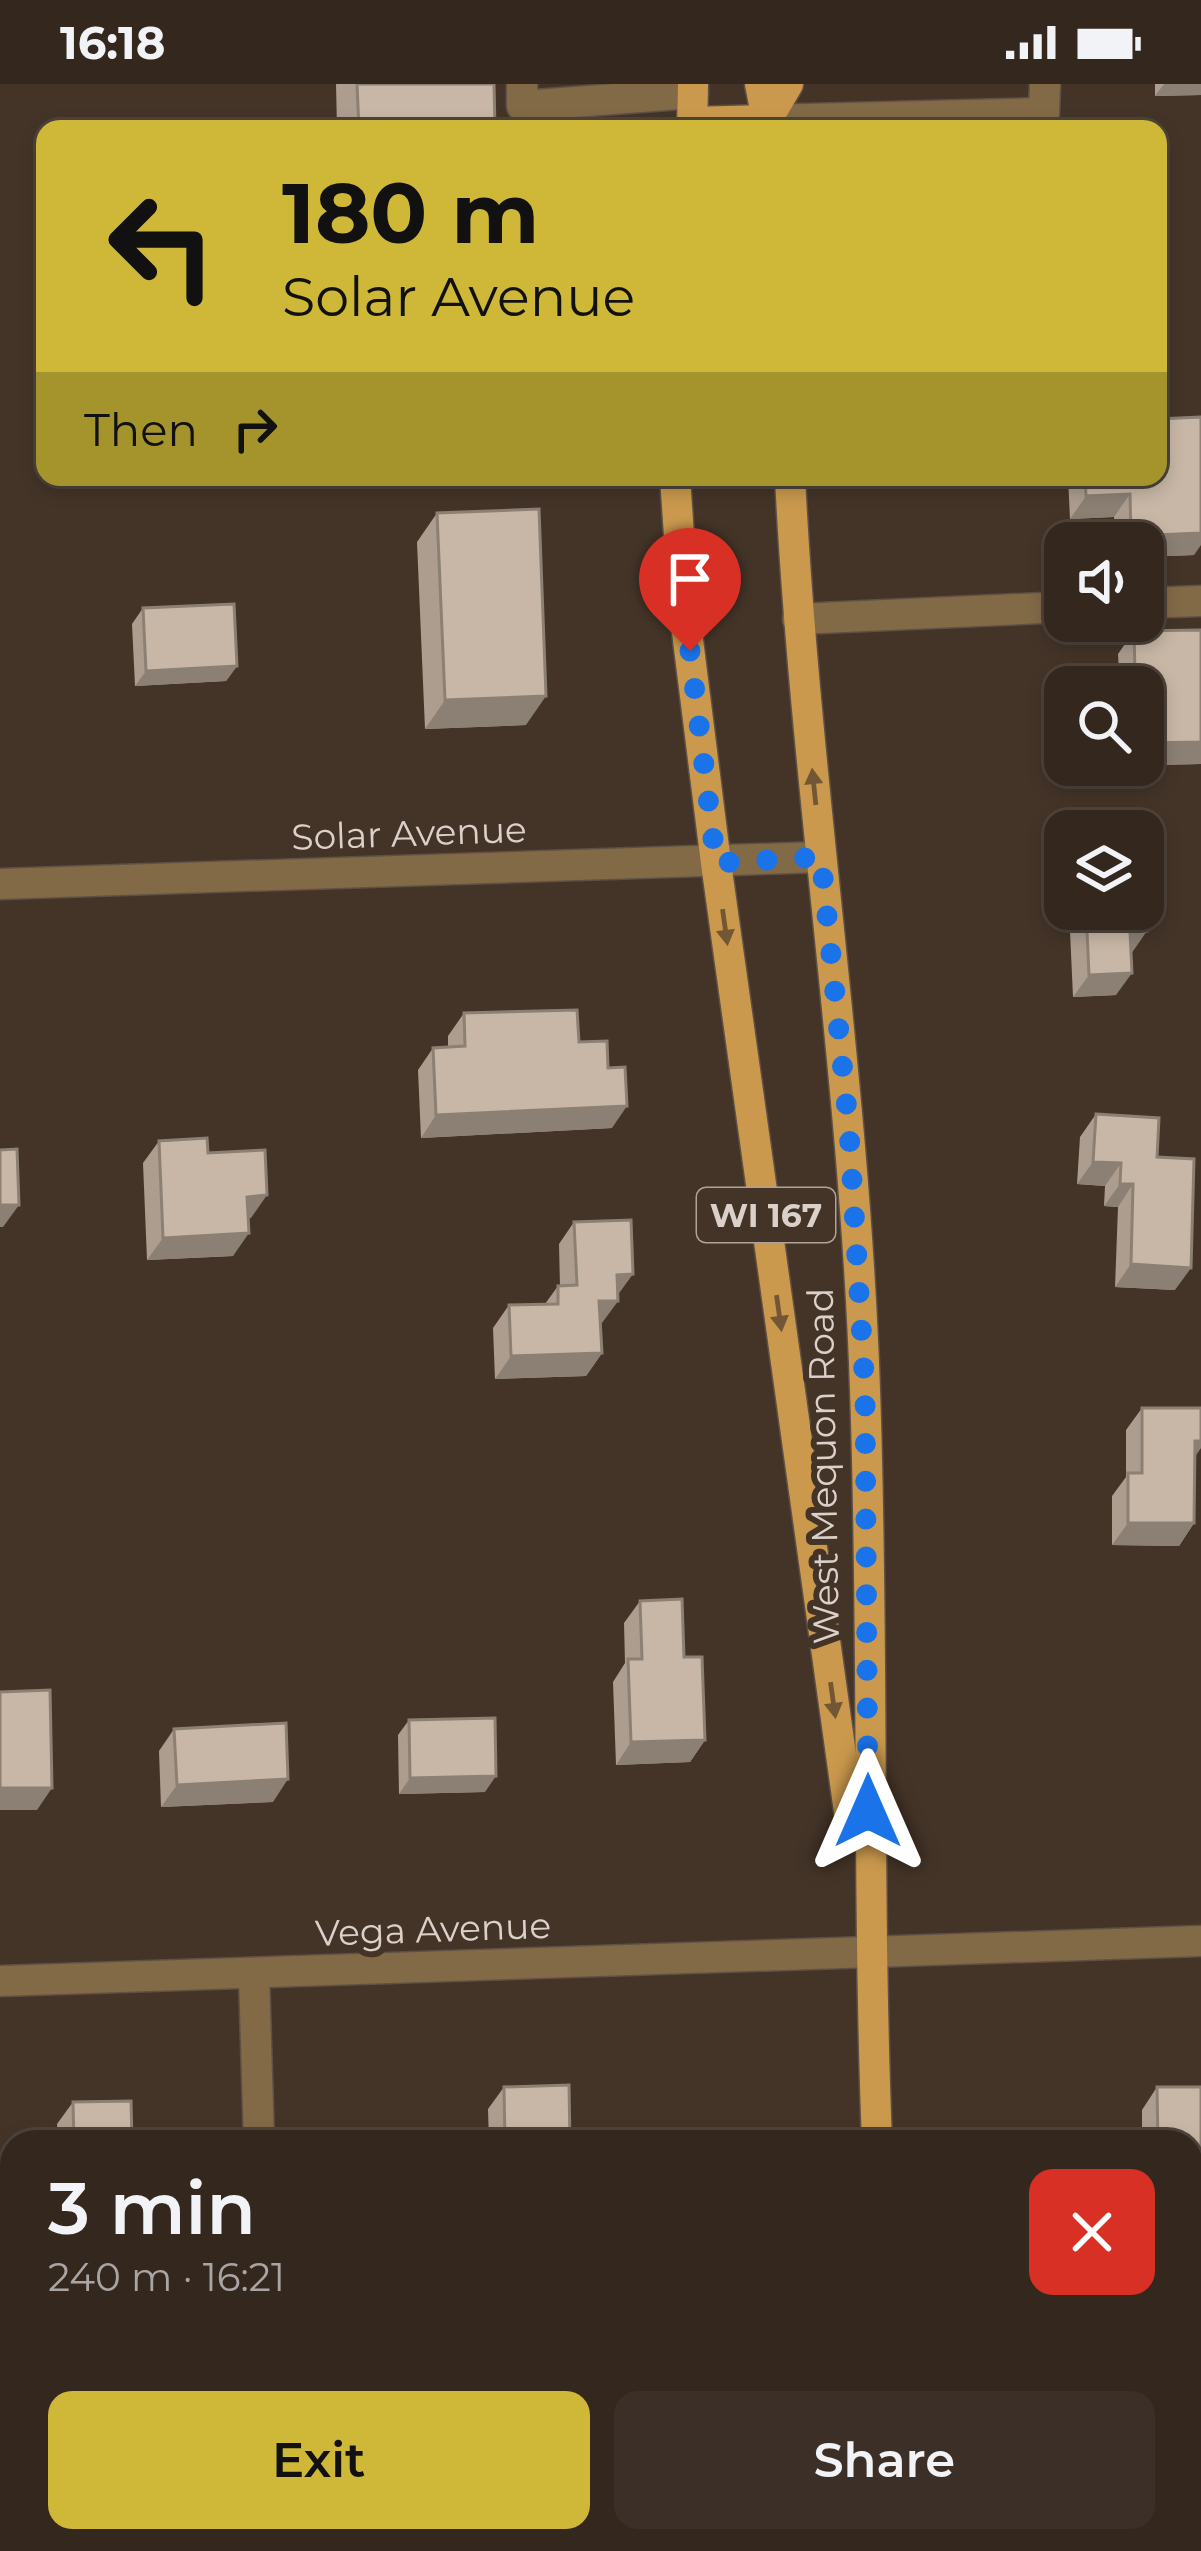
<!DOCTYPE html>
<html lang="en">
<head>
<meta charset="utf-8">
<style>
  body { margin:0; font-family:Montserrat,sans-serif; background:#3b2f27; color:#f1f3f6; height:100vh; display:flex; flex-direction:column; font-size:45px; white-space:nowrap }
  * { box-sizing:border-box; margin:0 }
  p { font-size:39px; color:#a9a5a4 }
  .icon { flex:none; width:66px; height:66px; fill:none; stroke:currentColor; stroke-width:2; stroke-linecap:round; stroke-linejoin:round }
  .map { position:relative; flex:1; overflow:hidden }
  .sheet { position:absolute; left:0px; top:2046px; width:1203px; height:423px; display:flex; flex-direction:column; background:#33271e; border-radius:36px 36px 0 0; box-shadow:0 6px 18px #0003,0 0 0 3px #4e443c }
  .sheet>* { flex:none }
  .banner { position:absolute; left:36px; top:36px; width:1131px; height:366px; border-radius:24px; box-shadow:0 6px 18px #0003,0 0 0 3px #4e443c; background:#cfb837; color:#111; overflow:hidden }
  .tools { position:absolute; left:1044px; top:438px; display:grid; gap:24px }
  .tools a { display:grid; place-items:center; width:120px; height:120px; border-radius:24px; background:#33271e; box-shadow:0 6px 18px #0003,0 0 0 3px #4e443c; font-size:60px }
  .pin { position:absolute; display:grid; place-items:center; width:102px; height:102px; color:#fff; margin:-123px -51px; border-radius:50% 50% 50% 0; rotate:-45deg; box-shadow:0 0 12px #0007 }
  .pin .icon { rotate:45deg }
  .me { position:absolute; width:132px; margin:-66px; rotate:0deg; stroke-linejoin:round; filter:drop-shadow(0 0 9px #0008) }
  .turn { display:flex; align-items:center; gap:42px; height:252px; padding:0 48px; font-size:54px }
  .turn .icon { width:156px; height:156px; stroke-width:2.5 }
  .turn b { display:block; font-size:84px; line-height:102px }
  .then { display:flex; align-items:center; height:114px; padding:0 48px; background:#0003; gap:24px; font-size:45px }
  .round { display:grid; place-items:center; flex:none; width:126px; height:126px; border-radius:24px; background:#3b2f27 }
  .summary { display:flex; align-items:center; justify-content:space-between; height:204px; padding:0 48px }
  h1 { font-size:72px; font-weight:600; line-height:90px }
  .cta { display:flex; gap:24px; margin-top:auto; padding:24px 48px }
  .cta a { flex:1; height:138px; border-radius:24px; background:#cfb837; color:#111; font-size:48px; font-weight:600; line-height:138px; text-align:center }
  .cta a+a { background:#3b2f27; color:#f1f3f6 }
  .status { display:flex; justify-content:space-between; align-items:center; height:84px; padding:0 60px; background:#33271e; direction:ltr }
  .status svg { height:33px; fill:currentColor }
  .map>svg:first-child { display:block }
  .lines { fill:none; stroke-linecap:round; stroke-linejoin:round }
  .minor-casing { stroke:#5f5045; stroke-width:33 }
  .major-casing { stroke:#5f5045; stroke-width:33 }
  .minor { stroke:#826a47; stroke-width:30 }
  .major { stroke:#ca994d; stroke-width:30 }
  .wall { fill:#ac9d8f }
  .shaded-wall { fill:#8c8074 }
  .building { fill:#c8b7a6; stroke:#8c8074; stroke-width:3 }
  .oneway { fill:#735735 }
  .route { stroke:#1a73e8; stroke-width:21; stroke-dasharray:0 37.8 }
  .labels { text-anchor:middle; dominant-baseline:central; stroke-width:12; stroke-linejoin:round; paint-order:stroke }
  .shield { fill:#443428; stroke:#aea299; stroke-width:3 }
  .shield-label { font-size:33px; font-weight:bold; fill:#dbd1ca }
  .street-label { font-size:36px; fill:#dbd1ca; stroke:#443428 }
</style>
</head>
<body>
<div class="status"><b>16:18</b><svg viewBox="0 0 49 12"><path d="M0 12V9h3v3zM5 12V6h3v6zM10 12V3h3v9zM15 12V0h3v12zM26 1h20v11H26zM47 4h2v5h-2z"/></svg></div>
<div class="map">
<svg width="1201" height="2467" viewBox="0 0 1201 2467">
  <rect width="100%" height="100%" fill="#443428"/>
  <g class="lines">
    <defs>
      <g id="minor">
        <path d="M 522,0 L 522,22 L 693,9"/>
        <path d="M 767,36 L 1044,29 L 1045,0"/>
        <path d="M 1143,519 L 1201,517"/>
        <path d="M 798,535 L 1065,523"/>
        <path d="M 0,800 L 821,773"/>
        <path d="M 254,1891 L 259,2058"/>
        <path d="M 0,1897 L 1201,1857"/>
      </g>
      <g id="major">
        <path d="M 692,38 L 767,36 L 760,0"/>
        <path d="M 692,45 L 693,0"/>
        <path d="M 768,45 L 767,36 L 788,0"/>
        <path d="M 675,393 L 684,524 L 716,779 L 852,1749"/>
        <path d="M 790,393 C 805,698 855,1000 865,1306 C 874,1556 867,1807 877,2058"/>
        <path d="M 895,2457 L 895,2467"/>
      </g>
    </defs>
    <!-- minor casing -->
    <use href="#minor" class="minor-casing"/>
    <!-- major casing -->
    <use href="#major" class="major-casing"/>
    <!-- minor -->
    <use href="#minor" class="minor"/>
    <!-- major -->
    <use href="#major" class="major"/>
  </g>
  <!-- wall -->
  <g class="wall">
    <path d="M 336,0 L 494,0 L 495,45 L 337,45 Z"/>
    <path d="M 1155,0 L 1201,0 L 1201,11 L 1155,12 Z"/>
    <path d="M 1068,393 L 1158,393 L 1194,471 L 1143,473 L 1143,459 L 1115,459 L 1114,433 L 1070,435 Z"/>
    <path d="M 437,429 L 526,641 L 425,645 L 417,458 Z"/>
    <path d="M 143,524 L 237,582 L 226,597 L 135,602 L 132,540 Z"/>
    <path d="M 1201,546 L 1201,680 L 1108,682 L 1104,687 L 1076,687 L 1076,681 L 1143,681 L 1143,603 L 1082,603 L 1091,589 L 1119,589 L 1118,570 L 1134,547 Z"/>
    <path d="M 1069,825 L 1143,825 L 1131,869 L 1116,911 L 1073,913 Z"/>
    <path d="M 464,929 L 579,958 L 612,1044 L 421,1054 L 418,986 L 433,964 L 448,963 L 448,952 Z"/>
    <path d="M 1096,1030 L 1157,1073 L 1175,1206 L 1115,1203 L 1118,1123 L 1104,1122 L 1105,1102 L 1077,1100 L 1080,1053 Z"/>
    <path d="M 159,1057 L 208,1069 L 251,1134 L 248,1134 L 233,1172 L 147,1176 L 143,1079 Z"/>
    <path d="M 574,1138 L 618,1212 L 618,1217 L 601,1239 L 602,1269 L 586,1292 L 495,1295 L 493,1244 L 509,1221 L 545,1220 L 558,1202 L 560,1202 L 559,1160 Z"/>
    <path d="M 1142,1324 L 1195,1372 L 1194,1439 L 1179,1462 L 1112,1461 L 1112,1412 L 1126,1393 L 1126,1346 Z"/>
    <path d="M 640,1517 L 684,1573 L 705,1656 L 690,1678 L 616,1681 L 613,1598 L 625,1579 L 624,1539 Z"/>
    <path d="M 409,1636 L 485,1708 L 399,1710 L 398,1651 Z"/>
    <path d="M 174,1645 L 273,1718 L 161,1723 L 159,1667 Z"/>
    <path d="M 504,2003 L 570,2058 L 489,2058 L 488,2025 Z"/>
    <path d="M 1157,2003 L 1191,2058 L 1142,2058 L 1142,2026 Z"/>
    <path d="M 73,2018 L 132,2058 L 58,2058 L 57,2040 Z"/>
    <path d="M 1160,2457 L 1191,2457 L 1201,2467 L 1161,2465 Z"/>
  </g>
  <!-- shaded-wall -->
  <g class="shaded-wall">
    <path d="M 1164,0 L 1201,0 L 1201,11 L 1155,12 Z"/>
    <path d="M 1130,410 L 1114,433 L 1070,435 L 1086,412 Z"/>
    <path d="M 1201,449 L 1201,461 L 1194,471 L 1143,473 L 1143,459 L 1126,459 L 1131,452 Z"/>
    <path d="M 237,582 L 226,597 L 135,602 L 146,587 Z"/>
    <path d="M 546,612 L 526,641 L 425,645 L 445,616 Z"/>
    <path d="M 1201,658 L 1201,680 L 1108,682 L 1104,687 L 1076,687 L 1080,681 L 1143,681 L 1143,659 Z"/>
    <path d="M 1147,847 L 1131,870 L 1130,848 Z"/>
    <path d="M 1132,889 L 1116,911 L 1073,913 L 1089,891 Z"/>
    <path d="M 627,1022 L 612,1044 L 421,1054 L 436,1031 Z"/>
    <path d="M 1093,1078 L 1121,1079 L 1105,1102 L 1077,1100 Z"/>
    <path d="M 1120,1100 L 1133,1100 L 1118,1123 L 1104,1122 Z"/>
    <path d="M 267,1111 L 251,1134 L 231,1135 L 247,1113 Z"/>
    <path d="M 0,1121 L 19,1121 L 3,1143 L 0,1143 Z"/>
    <path d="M 249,1149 L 233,1172 L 147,1176 L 163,1154 Z"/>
    <path d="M 1131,1180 L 1191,1184 L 1175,1206 L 1115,1203 Z"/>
    <path d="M 633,1190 L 617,1212 L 617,1191 Z"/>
    <path d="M 599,1217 L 618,1217 L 602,1239 L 584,1240 Z"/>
    <path d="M 602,1269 L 586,1292 L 495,1295 L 511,1272 Z"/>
    <path d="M 1195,1357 L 1201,1357 L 1201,1364 L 1190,1380 Z"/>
    <path d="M 1128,1439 L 1194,1439 L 1179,1462 L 1112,1461 Z"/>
    <path d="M 705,1656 L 690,1678 L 616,1681 L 631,1658 Z"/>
    <path d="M 496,1692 L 485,1708 L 399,1710 L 410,1694 Z"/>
    <path d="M 288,1695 L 273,1718 L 161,1723 L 177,1701 Z"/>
    <path d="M 0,1704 L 52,1704 L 37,1726 L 0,1726 Z"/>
    <path d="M 1201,2066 L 1201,2089 L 1191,2089 L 1191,2067 Z"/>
    <path d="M 1167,2457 L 1180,2457 L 1175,2465 L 1161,2465 Z"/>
  </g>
  <!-- building -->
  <g class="building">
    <path d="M 357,0 L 494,0 L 495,45 L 359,45 Z"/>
    <path d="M 1201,333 L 1201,449 L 1131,452 L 1130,410 L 1086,412 L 1085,393 L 1158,393 L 1158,335 Z"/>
    <path d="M 539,425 L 546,612 L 445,616 L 437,429 Z"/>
    <path d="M 234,520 L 237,582 L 146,587 L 143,524 Z"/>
    <path d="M 1201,546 L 1201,658 L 1143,659 L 1143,603 L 1091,603 L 1091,589 L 1135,589 L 1134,547 Z"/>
    <path d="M 1143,763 L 1147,847 L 1130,848 L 1132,889 L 1089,891 L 1086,825 L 1143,825 Z"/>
    <path d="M 577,926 L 579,958 L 607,957 L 608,984 L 625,983 L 627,1022 L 436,1031 L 433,964 L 465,962 L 464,929 Z"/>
    <path d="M 1096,1030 L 1159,1034 L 1157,1073 L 1194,1075 L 1191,1184 L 1131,1180 L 1133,1100 L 1120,1100 L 1121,1079 L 1093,1078 Z"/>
    <path d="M 207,1054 L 208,1069 L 265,1066 L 267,1111 L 247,1113 L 249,1149 L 163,1154 L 159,1057 Z"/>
    <path d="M 17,1065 L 19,1121 L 0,1121 L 0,1066 Z"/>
    <path d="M 631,1136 L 633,1190 L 617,1191 L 618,1217 L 599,1217 L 602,1269 L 511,1272 L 509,1221 L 558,1220 L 558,1202 L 577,1201 L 574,1138 Z"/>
    <path d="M 1142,1324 L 1201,1324 L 1201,1357 L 1195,1357 L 1194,1439 L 1128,1439 L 1128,1389 L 1142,1389 Z"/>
    <path d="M 682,1515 L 684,1573 L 702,1573 L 705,1656 L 631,1658 L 628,1575 L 642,1575 L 640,1517 Z"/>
    <path d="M 50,1606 L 52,1704 L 0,1704 L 0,1608 Z"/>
    <path d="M 495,1634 L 496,1692 L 410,1694 L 409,1636 Z"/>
    <path d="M 286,1639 L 288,1695 L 177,1701 L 174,1645 Z"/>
    <path d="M 569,2001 L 570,2058 L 505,2058 L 504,2003 Z"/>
    <path d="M 1157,2003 L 1201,2003 L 1201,2066 L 1191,2067 L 1191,2058 L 1158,2058 Z"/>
    <path d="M 131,2017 L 132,2058 L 74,2058 L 73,2018 Z"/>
    <rect x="1191" y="2316" width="10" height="151"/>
  </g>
  <!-- one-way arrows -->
  <defs><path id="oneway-solid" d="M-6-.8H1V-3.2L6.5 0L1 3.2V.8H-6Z" transform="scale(3)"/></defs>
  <g class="oneway">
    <use href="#oneway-solid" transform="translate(814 703) rotate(-96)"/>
    <use href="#oneway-solid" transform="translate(725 843) rotate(82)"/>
    <use href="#oneway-solid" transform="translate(779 1229) rotate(82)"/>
    <use href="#oneway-solid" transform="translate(833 1616) rotate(82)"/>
  </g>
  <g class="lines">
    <!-- route -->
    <path class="route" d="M 690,567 L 716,779 L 821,773 L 849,1046 L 865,1305 L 868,1727"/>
  </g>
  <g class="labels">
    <!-- shield labels -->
    <rect class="shield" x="697" y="1104" width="138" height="54" rx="9"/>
    <g class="shield-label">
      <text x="766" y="1131">WI 167</text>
    </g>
    <!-- street labels -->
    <g class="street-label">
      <text transform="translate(409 749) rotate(-2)">Solar Avenue</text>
      <text transform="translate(823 1382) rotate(-91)">West Mequon Road</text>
      <text transform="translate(433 1845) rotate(-2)">Vega Avenue</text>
    </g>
  </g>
</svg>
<div class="tools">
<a><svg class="icon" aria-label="sound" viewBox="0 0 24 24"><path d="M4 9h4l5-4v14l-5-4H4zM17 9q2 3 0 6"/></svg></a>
<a><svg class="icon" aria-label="search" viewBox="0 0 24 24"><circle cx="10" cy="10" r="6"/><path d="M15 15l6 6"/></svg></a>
<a><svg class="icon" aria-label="layers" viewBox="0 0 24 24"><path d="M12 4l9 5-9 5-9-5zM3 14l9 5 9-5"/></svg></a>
</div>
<div class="pin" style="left:690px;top:567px;background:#d93025"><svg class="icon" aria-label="arrive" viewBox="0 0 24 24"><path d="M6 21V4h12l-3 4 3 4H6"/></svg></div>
<svg class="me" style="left:868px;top:1727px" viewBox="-20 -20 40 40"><path d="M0-17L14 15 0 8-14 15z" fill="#1a73e8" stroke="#fff" stroke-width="4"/></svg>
<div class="banner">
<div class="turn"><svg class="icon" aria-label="left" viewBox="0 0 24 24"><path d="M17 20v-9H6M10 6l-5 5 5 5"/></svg><div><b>180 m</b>Solar Avenue</div></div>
<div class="then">Then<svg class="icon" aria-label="right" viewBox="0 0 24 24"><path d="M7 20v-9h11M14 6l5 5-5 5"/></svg></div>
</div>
<section class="sheet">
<div class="summary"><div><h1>3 min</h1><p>240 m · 16:21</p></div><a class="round" style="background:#d93025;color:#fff"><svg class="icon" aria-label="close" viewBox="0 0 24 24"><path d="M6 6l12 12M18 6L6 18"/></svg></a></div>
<div class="cta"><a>Exit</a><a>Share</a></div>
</section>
</div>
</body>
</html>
